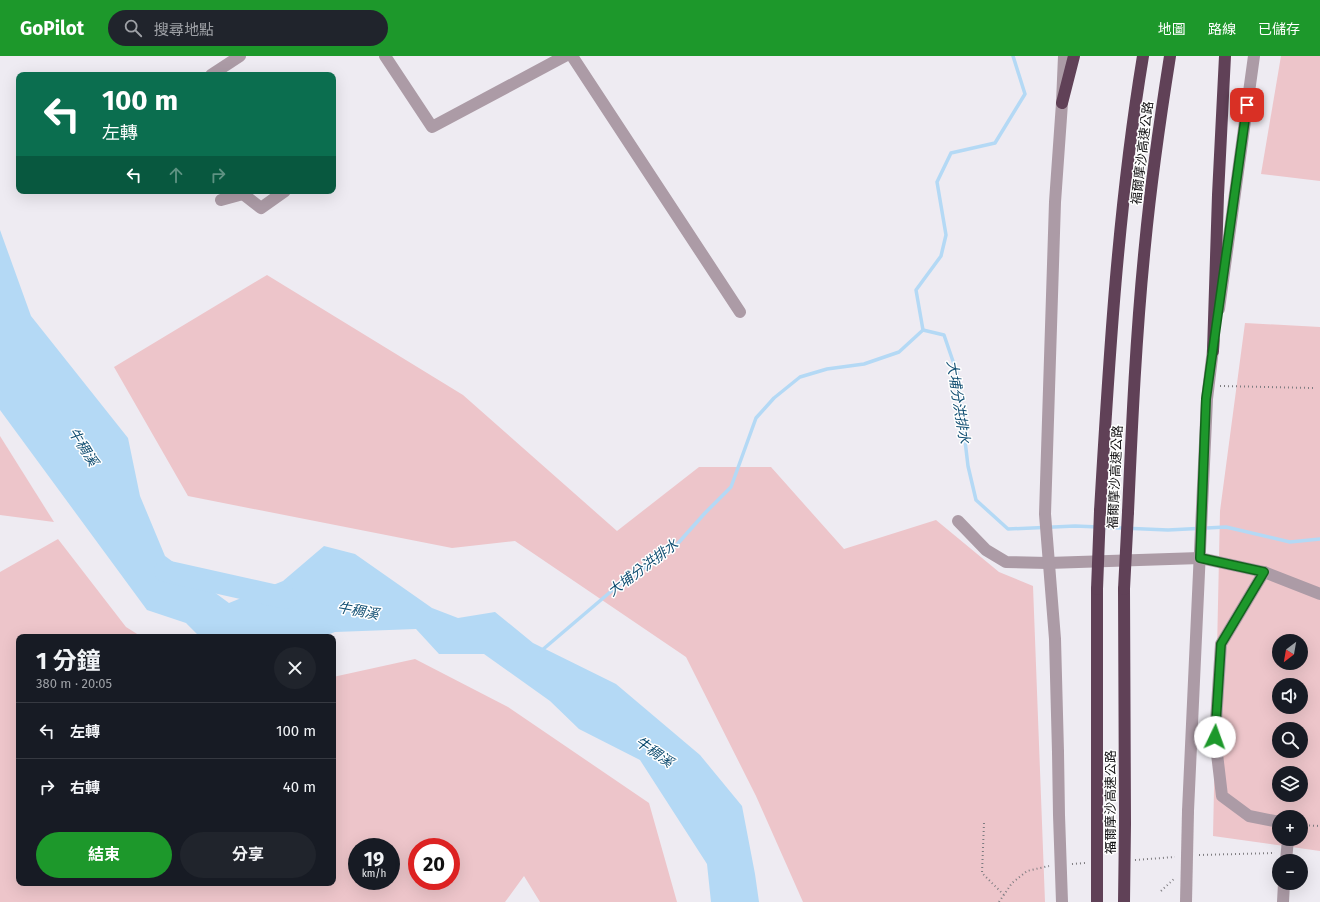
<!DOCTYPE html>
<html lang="zh-TW">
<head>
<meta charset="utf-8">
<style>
  body { margin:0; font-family:"Fira Sans","Noto Sans TC",sans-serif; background:#20242c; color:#f1f3f6; height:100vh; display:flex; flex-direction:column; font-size:15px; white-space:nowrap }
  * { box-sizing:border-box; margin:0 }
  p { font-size:13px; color:#9ea1a6 }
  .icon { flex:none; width:22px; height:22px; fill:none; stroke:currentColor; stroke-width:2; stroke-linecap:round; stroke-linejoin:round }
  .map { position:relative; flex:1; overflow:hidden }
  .sheet { position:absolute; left:16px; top:578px; width:320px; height:252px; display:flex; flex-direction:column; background:#171b24; border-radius:8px; box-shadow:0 4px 16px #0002 }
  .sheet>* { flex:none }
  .hud { position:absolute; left:16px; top:16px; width:320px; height:122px; border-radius:8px; box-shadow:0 4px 16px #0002; background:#0b6e4f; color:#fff; overflow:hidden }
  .needle { width:26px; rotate:211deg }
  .controls { position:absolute; left:1272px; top:578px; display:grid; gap:8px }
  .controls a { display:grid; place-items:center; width:36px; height:36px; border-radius:50%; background:#171b24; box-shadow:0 4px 16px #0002; font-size:20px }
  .speed { position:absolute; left:348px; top:782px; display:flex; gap:8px; font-size:20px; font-weight:700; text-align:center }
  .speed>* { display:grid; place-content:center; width:52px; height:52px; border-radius:50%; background:#171b24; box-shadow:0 4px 16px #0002; line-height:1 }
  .speed small { font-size:10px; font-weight:400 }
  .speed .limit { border:6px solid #d22; background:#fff; color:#111 }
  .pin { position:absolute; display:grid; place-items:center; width:34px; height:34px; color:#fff; margin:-17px; border-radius:8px; box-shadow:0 2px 6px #0006 }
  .me { position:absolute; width:44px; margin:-22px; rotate:3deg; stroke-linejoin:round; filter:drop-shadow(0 0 3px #0008) }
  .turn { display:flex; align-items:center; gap:14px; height:84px; padding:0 20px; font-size:18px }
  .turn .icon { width:52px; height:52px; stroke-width:2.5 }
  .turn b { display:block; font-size:28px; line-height:34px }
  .lanes { display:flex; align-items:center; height:38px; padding:0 20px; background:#0003; justify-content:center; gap:20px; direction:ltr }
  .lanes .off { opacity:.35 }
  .round { display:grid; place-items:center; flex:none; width:42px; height:42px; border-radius:21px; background:#20242c }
  .overview { display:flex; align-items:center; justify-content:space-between; height:68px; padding:0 20px }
  h1 { font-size:24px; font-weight:700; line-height:30px }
  .action { display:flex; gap:8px; margin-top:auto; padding:8px 20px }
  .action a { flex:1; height:46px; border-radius:24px; background:#1d982b; color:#fff; font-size:16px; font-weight:700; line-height:46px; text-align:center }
  .action a+a { background:#20242c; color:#f1f3f6 }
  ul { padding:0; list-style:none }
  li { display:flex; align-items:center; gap:12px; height:56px; padding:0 20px; border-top:1px solid #363941 }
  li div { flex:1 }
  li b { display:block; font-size:15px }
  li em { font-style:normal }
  header { display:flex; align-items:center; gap:24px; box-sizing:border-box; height:56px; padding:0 20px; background:#1d982b; color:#fff }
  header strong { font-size:19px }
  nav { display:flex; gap:22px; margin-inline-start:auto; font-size:14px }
  .search { width:280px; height:36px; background:#20242c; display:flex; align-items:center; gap:10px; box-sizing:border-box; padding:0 14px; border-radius:22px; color:#9ea1a6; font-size:15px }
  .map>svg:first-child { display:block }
  .green { fill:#edc5ca; fill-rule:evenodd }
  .water { fill:#b4d9f5 }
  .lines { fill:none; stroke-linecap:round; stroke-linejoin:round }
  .stream { stroke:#b4d9f5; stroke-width:3.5 }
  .river { stroke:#b4d9f5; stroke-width:22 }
  .path { stroke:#7e7c80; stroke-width:2; stroke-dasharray:1 3; stroke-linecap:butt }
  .minor { stroke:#ac9ba6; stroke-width:12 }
  .highway { stroke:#604157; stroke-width:12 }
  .minor-bridge { stroke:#ac9ba6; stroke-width:12 }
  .highway-bridge { stroke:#604157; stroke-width:12 }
  .route-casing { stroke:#13631c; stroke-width:10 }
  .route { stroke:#1d982b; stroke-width:7 }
  .labels { text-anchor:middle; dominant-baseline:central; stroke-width:3; stroke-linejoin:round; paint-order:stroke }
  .street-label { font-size:13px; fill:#111012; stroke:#fff }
  .water-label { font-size:14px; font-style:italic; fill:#0f4d71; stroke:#fff }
</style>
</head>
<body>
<header>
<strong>GoPilot</strong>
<div class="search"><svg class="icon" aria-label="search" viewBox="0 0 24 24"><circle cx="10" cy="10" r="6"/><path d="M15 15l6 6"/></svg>搜尋地點</div>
<nav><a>地圖</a><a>路線</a><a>已儲存</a></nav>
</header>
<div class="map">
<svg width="1320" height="846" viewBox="0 0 1320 846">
  <rect width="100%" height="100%" fill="#eeebf2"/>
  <!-- green -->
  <g class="green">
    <path d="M 1281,0 L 1320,0 L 1320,125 L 1261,118 Z"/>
    <path d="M 267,219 L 463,339 L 617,475 L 699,411 L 771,411 L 844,493 L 936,464 L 999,516 L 1033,530 L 1045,846 L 803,846 L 756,740 L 686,601 L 515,485 L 452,492 L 188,440 L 114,311 Z"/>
    <path d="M 1245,267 L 1320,271 L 1320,795 L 1213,780 L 1220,455 ZM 1279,585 L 1301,585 L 1301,607 L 1279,607 ZM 1279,629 L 1301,629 L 1301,651 L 1279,651 ZM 1279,673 L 1301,673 L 1301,695 L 1279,695 ZM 1279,717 L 1301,717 L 1301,739 L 1279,739 ZM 1279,761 L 1301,761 L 1301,783 L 1279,783 Z"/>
    <path d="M 0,380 L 54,466 L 0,459 Z"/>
    <path d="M 58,483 L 126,571 L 142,581 L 19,581 L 19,827 L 333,827 L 333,621 L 415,603 L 508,651 L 649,747 L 677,846 L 540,846 L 524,820 L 505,846 L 0,846 L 0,516 ZM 357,791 L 391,791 L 391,825 L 357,825 ZM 417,791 L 451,791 L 451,825 L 417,825 Z"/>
  </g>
  <!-- water -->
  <path class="water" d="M 0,174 L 31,260 L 128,382 L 140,440 L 165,500 L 229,547 L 283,525 L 324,490 L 355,498 L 432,552 L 458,562 L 495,556 L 533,587 L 616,628 L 700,699 L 742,750 L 755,818 L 759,846 L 711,846 L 707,808 L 640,704 L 579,673 L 550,645 L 484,598 L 439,598 L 416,573 L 335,576 L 321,581 L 200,581 L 186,567 L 147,554 L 0,354 Z"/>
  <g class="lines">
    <!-- stream -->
    <g class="stream">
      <path d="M 923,274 L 916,234 L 941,200 L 946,179 L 937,126 L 951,97 L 995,87 L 1025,38 L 1013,0"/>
      <path d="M 541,595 L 622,526 L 672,494 L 705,457 L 731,431 L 756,362 L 774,342 L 800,321 L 827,313 L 864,308 L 899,296 L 923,274 L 944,279 L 957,317 L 968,410 L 976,444 L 1008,473 L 1075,470 L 1168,474 L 1226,471 L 1290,486 L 1320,483"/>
    </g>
    <!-- river -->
    <path class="river" d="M 165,515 L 286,542"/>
    <!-- path -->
    <g class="path">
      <path d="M 1220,330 L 1313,332"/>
      <path d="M 984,767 L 982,817 L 1004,839"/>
      <path d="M 1301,769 L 1320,770"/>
      <path d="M 1199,799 L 1275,797"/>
      <path d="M 1135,804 L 1175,801"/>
      <path d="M 1072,808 L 1085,807"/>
      <path d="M 1161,835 L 1175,822"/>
      <path d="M 999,846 L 1012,827 L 1027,815 L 1049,810"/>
    </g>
    <!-- minor -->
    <g class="minor">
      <path d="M 385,0 L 432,71 L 565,0"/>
      <path d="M 572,0 L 740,256"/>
      <path d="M 211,19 L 240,0"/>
      <path d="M 221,144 L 243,138 L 261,152 L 285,135"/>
      <path d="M 1219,253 L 1254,0"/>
      <path d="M 958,465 L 986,494 L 1006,506 L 1048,507 L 1200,502 L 1264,516 L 1320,538"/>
      <path d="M 1264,516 L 1221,588 L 1215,681 L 1222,740 L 1249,760 L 1279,766"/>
      <path d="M 1058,696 L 1055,583 L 1045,458 L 1055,146 L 1062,47 L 1064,0"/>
      <path d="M 1188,755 L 1207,343 L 1214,285"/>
      <path d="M 1286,805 L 1288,783"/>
      <path d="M 1283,846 L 1284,827"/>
    </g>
    <!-- highway -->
    <g class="highway">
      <path d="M 1062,47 L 1074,0"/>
      <path d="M 1213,295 L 1218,139 L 1225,0"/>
      <path d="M 1100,455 C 1109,303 1118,151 1143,0"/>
      <path d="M 1128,456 C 1132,367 1136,278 1145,189 C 1151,126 1160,63 1170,0"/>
      <path d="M 1124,533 L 1125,768 L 1124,846"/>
      <path d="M 1097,846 L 1097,533"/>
    </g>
    <!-- minor-bridge -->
    <g class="minor-bridge">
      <path d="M 1058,696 L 1059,759 L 1062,846"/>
      <path d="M 1186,846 L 1188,755"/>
    </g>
    <!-- highway-bridge -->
    <g class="highway-bridge">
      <path d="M 1097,533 L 1100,455"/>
      <path d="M 1124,533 L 1128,456"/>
    </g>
  </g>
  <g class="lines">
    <defs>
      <path id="route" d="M 1215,681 L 1221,588 L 1264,516 L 1200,502 L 1206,343 L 1247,49"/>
    </defs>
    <!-- route casing -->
    <use href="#route" class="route-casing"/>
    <!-- route -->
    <use href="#route" class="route"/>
  </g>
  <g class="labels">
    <!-- street labels -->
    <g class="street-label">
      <text transform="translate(1142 97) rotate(-83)">福爾摩沙高速公路</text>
      <text transform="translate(1115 421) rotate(-87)">福爾摩沙高速公路</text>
      <text transform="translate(1110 746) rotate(-90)">福爾摩沙高速公路</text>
    </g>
    <!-- water labels -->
    <g class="water-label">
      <text transform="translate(958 346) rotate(81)">大埔分洪排水</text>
      <text transform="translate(83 391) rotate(58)">牛稠溪</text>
      <text transform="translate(643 512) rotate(-37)">大埔分洪排水</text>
      <text transform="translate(358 555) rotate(10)">牛稠溪</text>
      <text transform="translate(654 696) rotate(35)">牛稠溪</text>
    </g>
  </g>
</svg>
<div class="controls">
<a><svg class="needle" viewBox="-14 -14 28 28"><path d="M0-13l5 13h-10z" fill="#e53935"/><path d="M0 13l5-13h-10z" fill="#9ea1a6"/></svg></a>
<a><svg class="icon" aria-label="sound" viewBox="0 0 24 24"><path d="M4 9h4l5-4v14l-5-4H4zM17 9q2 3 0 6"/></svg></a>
<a><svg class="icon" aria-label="search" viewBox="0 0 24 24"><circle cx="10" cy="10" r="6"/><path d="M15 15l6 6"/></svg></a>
<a><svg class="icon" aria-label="layers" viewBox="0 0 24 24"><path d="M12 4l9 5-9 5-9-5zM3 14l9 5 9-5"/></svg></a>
<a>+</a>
<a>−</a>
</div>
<div class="speed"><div>19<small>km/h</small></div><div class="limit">20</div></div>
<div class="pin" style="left:1247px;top:49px;background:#d93025"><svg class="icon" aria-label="arrive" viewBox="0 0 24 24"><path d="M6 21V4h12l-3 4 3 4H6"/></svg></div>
<svg class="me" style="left:1215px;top:681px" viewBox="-20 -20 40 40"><circle r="19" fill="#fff"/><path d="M0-13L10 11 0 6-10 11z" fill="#1d982b"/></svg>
<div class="hud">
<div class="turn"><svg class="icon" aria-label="left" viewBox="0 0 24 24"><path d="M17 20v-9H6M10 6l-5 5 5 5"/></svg><div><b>100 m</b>左轉</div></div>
<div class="lanes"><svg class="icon" aria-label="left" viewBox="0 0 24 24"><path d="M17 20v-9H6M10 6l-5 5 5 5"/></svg><svg class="icon off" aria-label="ahead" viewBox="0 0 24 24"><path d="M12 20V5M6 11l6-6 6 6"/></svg><svg class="icon off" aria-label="right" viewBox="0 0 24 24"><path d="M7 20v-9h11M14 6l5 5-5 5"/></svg></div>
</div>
<section class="sheet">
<div class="overview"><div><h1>1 分鐘</h1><p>380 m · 20:05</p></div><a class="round"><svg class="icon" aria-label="close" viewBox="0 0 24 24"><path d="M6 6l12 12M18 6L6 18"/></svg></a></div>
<ul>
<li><svg class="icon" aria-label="left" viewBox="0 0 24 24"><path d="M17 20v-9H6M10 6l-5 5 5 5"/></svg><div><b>左轉</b></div><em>100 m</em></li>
<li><svg class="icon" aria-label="right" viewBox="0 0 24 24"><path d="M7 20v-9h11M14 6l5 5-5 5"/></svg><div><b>右轉</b></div><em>40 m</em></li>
</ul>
<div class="action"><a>結束</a><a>分享</a></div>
</section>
</div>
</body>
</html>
